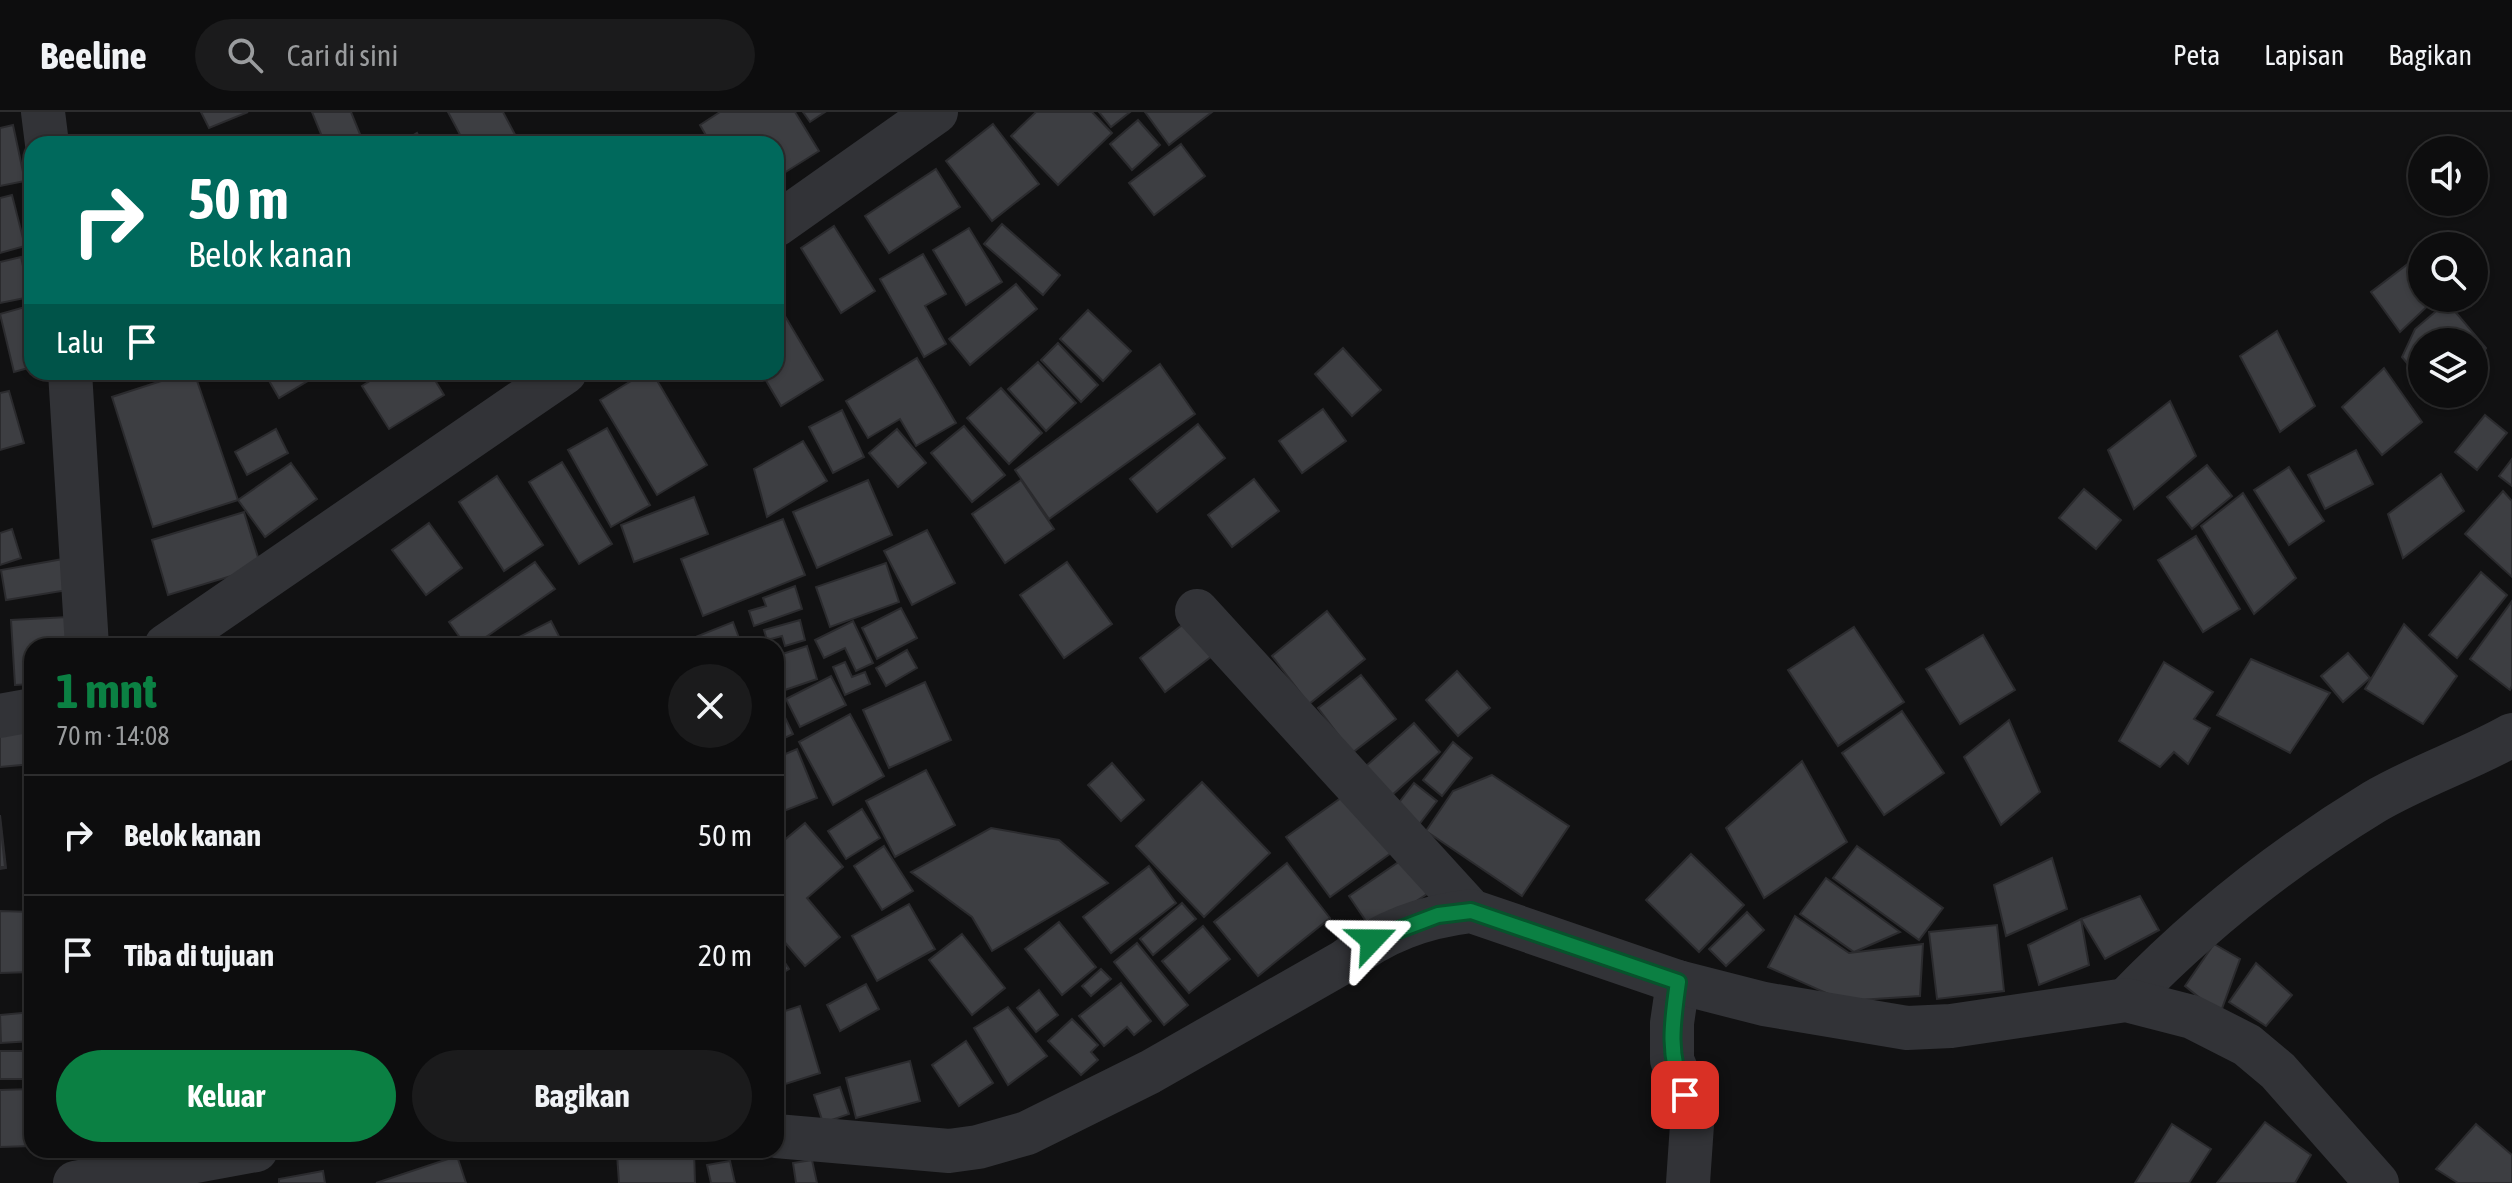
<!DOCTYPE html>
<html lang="id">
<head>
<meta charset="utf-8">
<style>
  body { margin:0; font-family:"Asap Condensed",sans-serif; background:#1b1b1c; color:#f1f3f6; height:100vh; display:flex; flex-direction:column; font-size:30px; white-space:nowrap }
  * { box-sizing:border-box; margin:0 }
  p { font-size:26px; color:#9a9c9e }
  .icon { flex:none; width:44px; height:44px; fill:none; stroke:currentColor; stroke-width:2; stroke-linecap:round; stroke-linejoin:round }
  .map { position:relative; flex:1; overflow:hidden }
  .drawer { position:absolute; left:24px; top:526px; width:760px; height:520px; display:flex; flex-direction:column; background:#0d0d0e; border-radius:24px; box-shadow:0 2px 6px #0004,0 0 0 2px #2d2d2e }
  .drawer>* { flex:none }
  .hud { position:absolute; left:24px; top:24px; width:760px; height:244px; border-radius:24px; box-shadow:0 2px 6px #0004,0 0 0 2px #2d2d2e; background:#00695c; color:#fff; overflow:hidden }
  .buttons { position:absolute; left:2408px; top:24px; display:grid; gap:16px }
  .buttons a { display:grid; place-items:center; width:80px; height:80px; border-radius:50%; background:#0d0d0e; box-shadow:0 2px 6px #0004,0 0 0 2px #2d2d2e; font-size:40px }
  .pin { position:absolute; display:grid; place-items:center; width:68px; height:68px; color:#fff; margin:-34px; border-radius:16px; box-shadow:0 4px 12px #0006 }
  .me { position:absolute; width:88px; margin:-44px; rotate:67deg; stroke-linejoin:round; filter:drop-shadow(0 0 6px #0008) }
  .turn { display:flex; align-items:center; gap:28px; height:168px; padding:0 32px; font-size:36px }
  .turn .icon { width:104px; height:104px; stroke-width:2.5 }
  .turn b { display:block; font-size:56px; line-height:68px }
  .then { display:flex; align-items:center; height:76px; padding:0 32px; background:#0003; gap:16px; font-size:30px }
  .round { display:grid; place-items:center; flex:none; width:84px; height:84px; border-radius:42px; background:#1b1b1c }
  .headline { display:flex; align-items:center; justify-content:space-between; height:136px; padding:0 32px }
  h1 { font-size:48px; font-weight:700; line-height:60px; color:#0b8043 }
  .cta { display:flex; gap:16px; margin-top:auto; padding:16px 32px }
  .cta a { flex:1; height:92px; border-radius:48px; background:#0b8043; color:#fff; font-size:32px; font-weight:700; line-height:92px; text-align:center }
  .cta a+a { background:#1b1b1c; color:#f1f3f6 }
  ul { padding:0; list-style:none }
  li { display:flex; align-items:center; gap:24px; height:120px; padding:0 32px; border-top:2px solid #2d2d2e }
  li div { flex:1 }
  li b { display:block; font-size:30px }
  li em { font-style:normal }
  header { display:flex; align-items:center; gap:48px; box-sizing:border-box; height:112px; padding:0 40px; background:#0d0d0e; border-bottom:2px solid #2d2d2e }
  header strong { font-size:38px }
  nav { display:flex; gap:44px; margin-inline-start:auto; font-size:28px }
  .search { width:560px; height:72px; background:#1b1b1c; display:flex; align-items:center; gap:20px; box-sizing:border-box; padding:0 28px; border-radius:44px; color:#9a9c9e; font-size:30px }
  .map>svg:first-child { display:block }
  .building { fill:#3d3e42; stroke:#2b2b2e; stroke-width:2 }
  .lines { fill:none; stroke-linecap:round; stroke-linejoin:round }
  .minor { stroke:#323337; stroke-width:44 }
  .route-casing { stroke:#07532c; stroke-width:20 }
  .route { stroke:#0b8043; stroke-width:14 }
</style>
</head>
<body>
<header>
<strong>Beeline</strong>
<div class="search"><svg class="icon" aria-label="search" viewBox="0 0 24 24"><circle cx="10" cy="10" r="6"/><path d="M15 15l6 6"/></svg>Cari di sini</div>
<nav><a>Peta</a><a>Lapisan</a><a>Bagikan</a></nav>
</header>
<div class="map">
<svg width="2512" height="1071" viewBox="0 0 2512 1071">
  <rect width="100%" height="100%" fill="#111112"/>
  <!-- building -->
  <g class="building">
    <path d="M 201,0 L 248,0 L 209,16 Z"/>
    <path d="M 312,0 L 351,0 L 364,32 L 325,32 Z"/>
    <path d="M 448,0 L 503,0 L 520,32 L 465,32 Z"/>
    <path d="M 720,0 L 795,0 L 819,39 L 776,66 L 776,32 L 711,32 L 700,13 Z"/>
    <path d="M 803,0 L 825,0 L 810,10 Z"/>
    <path d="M 1036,0 L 1092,0 L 1112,21 L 1058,73 L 1011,24 Z"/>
    <path d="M 1099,0 L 1130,0 L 1111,15 Z"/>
    <path d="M 1145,0 L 1212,0 L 1169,33 Z"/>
    <path d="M 1138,8 L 1160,33 L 1132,58 L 1110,32 Z"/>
    <path d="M 993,12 L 1039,72 L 992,109 L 946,49 Z"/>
    <path d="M 13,13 L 25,69 L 0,74 L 0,16 Z"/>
    <path d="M 417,21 L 423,32 L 399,32 Z"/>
    <path d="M 1181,32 L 1205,64 L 1154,103 L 1129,71 Z"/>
    <path d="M 936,57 L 960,95 L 889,141 L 865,104 Z"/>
    <path d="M 12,83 L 25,134 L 0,141 L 0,86 Z"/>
    <path d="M 1002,112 L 1060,163 L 1043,183 L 984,132 Z"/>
    <path d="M 834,114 L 875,179 L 841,201 L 801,136 Z"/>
    <path d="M 969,116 L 1002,170 L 966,193 L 933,138 Z"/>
    <path d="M 923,142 L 946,182 L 925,194 L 946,232 L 924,245 L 880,167 Z"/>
    <path d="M 21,145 L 30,185 L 0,191 L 0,150 Z"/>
    <path d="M 2417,145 L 2422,151 L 2422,186 L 2436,186 L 2400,220 L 2371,180 Z"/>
    <path d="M 1016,172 L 1037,197 L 970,253 L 949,227 Z"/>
    <path d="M 776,189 L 823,268 L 781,294 L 761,260 L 776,260 Z"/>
    <path d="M 2447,190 L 2486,236 L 2474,256 L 2474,230 L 2422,230 L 2422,269 L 2402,245 L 2415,217 Z"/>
    <path d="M 32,193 L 32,255 L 14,260 L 0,202 Z"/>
    <path d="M 1088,198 L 1131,239 L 1103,269 L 1060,227 Z"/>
    <path d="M 2277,219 L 2315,294 L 2280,320 L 2240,244 Z"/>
    <path d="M 1058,231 L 1098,273 L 1081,290 L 1041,248 Z"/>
    <path d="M 1343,236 L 1381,278 L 1352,304 L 1315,262 Z"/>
    <path d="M 917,246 L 956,311 L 916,334 L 900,307 L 868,326 L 846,289 Z"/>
    <path d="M 1038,250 L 1076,291 L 1046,319 L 1008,277 Z"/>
    <path d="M 1160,252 L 1195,302 L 1049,407 L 1015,358 Z"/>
    <path d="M 2384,256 L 2422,310 L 2382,343 L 2342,295 Z"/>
    <path d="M 189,260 L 194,260 L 238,388 L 153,415 L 112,285 Z"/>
    <path d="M 264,260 L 314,260 L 316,264 L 279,286 Z"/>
    <path d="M 384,260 L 430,260 L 444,283 L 389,317 L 362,274 Z"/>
    <path d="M 646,260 L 652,260 L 707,353 L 657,383 L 600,288 Z"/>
    <path d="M 1001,276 L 1042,321 L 1009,352 L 967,306 Z"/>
    <path d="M 9,279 L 24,331 L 0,338 L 0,281 Z"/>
    <path d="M 2170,289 L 2196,344 L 2134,397 L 2108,338 Z"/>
    <path d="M 1323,297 L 1346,329 L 1302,361 L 1279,329 Z"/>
    <path d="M 842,298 L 864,345 L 833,361 L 809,315 Z"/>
    <path d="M 2485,303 L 2507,321 L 2477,358 L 2455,340 Z"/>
    <path d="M 1198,312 L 1225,346 L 1157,400 L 1130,367 Z"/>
    <path d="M 964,314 L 1005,363 L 972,390 L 931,341 Z"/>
    <path d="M 607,316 L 650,393 L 611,415 L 568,338 Z"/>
    <path d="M 276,317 L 288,341 L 247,363 L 235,340 Z"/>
    <path d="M 897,317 L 926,351 L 898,375 L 869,341 Z"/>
    <path d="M 803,329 L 827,369 L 767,405 L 754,357 Z"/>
    <path d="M 2356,338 L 2373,372 L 2325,397 L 2308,363 Z"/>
    <path d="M 2512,347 L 2512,374 L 2499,364 Z"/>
    <path d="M 562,350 L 612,432 L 579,452 L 529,370 Z"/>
    <path d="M 291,351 L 317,387 L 265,425 L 238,388 Z"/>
    <path d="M 2207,353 L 2232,384 L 2192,417 L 2167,385 Z"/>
    <path d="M 2289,355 L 2324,409 L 2289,433 L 2254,378 Z"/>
    <path d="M 2441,362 L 2464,399 L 2403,446 L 2388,402 Z"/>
    <path d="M 497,364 L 543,433 L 504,459 L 459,390 Z"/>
    <path d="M 1254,367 L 1279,399 L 1232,435 L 1208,403 Z"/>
    <path d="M 868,368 L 892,423 L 817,456 L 793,400 Z"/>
    <path d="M 1021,368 L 1054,417 L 1005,451 L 972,402 Z"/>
    <path d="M 2084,377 L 2121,408 L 2096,437 L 2059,406 Z"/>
    <path d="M 2503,379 L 2512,389 L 2512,465 L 2465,422 Z"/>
    <path d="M 2243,381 L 2296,466 L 2254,502 L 2201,414 Z"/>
    <path d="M 694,385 L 708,422 L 634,450 L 621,413 Z"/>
    <path d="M 244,400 L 261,455 L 168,483 L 152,428 Z"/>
    <path d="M 783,407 L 805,463 L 703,504 L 681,447 Z"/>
    <path d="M 429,411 L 462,456 L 426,483 L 392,438 Z"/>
    <path d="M 12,417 L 21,446 L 0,453 L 0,421 Z"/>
    <path d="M 927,418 L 955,471 L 912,493 L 884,439 Z"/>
    <path d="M 2196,424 L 2240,497 L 2203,520 L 2158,448 Z"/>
    <path d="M 63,447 L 68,478 L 6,488 L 1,458 Z"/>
    <path d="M 535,450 L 555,477 L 473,534 L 466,534 L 449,510 Z"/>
    <path d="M 1067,450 L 1112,512 L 1064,546 L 1020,483 Z"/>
    <path d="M 886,451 L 899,490 L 830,515 L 816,475 Z"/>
    <path d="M 2481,460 L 2507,483 L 2457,546 L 2429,523 Z"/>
    <path d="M 795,474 L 802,497 L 754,514 L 749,499 L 766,494 L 763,486 Z"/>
    <path d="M 2512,489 L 2512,574 L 2510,578 L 2470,547 Z"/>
    <path d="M 901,496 L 917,526 L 877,547 L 862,516 Z"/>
    <path d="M 1327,499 L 1365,547 L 1309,592 L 1272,544 Z"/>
    <path d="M 68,505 L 70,534 L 32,534 L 32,572 L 15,573 L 11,508 Z"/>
    <path d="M 800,508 L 805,528 L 785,534 L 782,524 L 767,528 L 764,518 Z"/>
    <path d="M 551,509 L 564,534 L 501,534 Z"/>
    <path d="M 853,509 L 873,551 L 856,559 L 845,536 L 824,546 L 815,528 Z"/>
    <path d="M 733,510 L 742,534 L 679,534 L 678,532 Z"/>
    <path d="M 1186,510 L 1212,544 L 1165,580 L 1140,546 Z"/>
    <path d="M 2404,512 L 2457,564 L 2423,612 L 2365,577 Z"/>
    <path d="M 1854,515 L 1904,590 L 1838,634 L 1788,558 Z"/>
    <path d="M 1983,523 L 2015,578 L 1960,612 L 1926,557 Z"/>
    <path d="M 807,534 L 817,567 L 776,581 L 776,544 Z"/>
    <path d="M 907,538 L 917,556 L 886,574 L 876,556 Z"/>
    <path d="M 2348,541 L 2370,566 L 2343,590 L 2321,564 Z"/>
    <path d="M 2251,547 L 2330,581 L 2290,641 L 2217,603 Z"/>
    <path d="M 845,550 L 852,565 L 865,560 L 870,572 L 845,583 L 833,555 Z"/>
    <path d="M 2164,550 L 2213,580 L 2194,607 L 2210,616 L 2188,652 L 2174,640 L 2160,655 L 2119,629 Z"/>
    <path d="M 1457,559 L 1490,596 L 1458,624 L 1426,588 Z"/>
    <path d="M 1361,563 L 1396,607 L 1352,641 L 1318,596 Z"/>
    <path d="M 831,564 L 846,593 L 800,615 L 786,587 Z"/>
    <path d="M 925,570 L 951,628 L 889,656 L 863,598 Z"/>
    <path d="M 780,595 L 793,622 L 776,630 L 776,597 Z"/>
    <path d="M 1902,599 L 1944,661 L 1884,703 L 1842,641 Z"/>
    <path d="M 850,602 L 884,664 L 833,693 L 799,630 Z"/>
    <path d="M 32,605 L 32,652 L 0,655 L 0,609 Z"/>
    <path d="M 2009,608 L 2040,680 L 2001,713 L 1964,645 Z"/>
    <path d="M 1414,611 L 1440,640 L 1391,684 L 1365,655 Z"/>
    <path d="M 1453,630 L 1472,646 L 1442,684 L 1423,668 Z"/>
    <path d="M 797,637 L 817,686 L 776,702 L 776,646 Z"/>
    <path d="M 1802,649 L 1847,730 L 1764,786 L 1726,716 Z"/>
    <path d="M 1112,651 L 1144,688 L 1121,709 L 1088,673 Z"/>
    <path d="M 926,658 L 955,713 L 895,745 L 866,689 Z"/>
    <path d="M 1492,663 L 1569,714 L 1522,784 L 1426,719 L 1453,679 Z"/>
    <path d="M 1202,670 L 1270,741 L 1204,805 L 1136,734 Z"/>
    <path d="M 1414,671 L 1437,689 L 1414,719 L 1391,701 Z"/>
    <path d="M 1348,681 L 1391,741 L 1330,785 L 1286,725 Z"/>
    <path d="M 862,697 L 880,726 L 846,747 L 828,719 Z"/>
    <path d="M 0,703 L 6,756 L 0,757 Z"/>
    <path d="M 0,708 L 5,755 L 0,755 Z"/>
    <path d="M 805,711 L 843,755 L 807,786 L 840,825 L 805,854 L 776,820 L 776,735 Z"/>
    <path d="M 991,716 L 1059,728 L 1108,771 L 992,839 L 972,805 L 911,760 Z"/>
    <path d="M 884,734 L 913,779 L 882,798 L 854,754 Z"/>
    <path d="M 1857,734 L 1943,796 L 1919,828 L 1833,766 Z"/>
    <path d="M 1691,742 L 1744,793 L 1699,840 L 1646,788 Z"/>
    <path d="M 2052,746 L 2067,797 L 2006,824 L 1994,773 Z"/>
    <path d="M 1403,747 L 1427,782 L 1372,818 L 1349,784 Z"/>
    <path d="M 1287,751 L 1330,806 L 1258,864 L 1214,810 Z"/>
    <path d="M 1149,754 L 1176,791 L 1111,841 L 1083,805 Z"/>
    <path d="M 1826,766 L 1900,820 L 1854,840 L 1800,802 Z"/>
    <path d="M 2140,784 L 2159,818 L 2105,847 L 2081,807 Z"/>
    <path d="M 1182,791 L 1196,807 L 1153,843 L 1140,827 Z"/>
    <path d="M 909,792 L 935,837 L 877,869 L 852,824 Z"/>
    <path d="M 0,799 L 32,800 L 32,860 L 0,861 Z"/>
    <path d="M 1747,800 L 1764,818 L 1726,854 L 1709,837 Z"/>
    <path d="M 1795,804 L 1849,841 L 1923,832 L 1920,884 L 1844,889 L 1768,855 Z"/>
    <path d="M 2081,807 L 2089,853 L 2039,873 L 2028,833 Z"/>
    <path d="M 1059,810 L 1096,855 L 1062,883 L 1025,837 Z"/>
    <path d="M 1997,813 L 2004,879 L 1937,887 L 1929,820 Z"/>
    <path d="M 1203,814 L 1230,847 L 1189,881 L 1162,849 Z"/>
    <path d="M 962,822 L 1005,876 L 972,903 L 929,848 Z"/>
    <path d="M 1137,831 L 1188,893 L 1164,913 L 1114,850 Z"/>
    <path d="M 2214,832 L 2240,847 L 2220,902 L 2185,874 Z"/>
    <path d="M 776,837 L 789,857 L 776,865 Z"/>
    <path d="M 2256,851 L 2292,883 L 2266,914 L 2229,890 Z"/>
    <path d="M 1101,857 L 1111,867 L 1091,884 L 1082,874 Z"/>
    <path d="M 1121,871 L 1151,909 L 1134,923 L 1127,915 L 1104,934 L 1079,904 Z"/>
    <path d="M 866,872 L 879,897 L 840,919 L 827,893 Z"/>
    <path d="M 1039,878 L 1058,903 L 1036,920 L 1017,896 Z"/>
    <path d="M 800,894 L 820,961 L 776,975 L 776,902 Z"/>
    <path d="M 1008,895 L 1047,944 L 1008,973 L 974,916 Z"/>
    <path d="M 32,900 L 32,929 L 1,931 L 0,903 Z"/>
    <path d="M 1072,907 L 1098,933 L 1091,940 L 1098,948 L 1081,963 L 1048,929 Z"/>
    <path d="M 966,929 L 993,971 L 959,994 L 932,953 Z"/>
    <rect x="0" y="939" width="32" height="28"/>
    <path d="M 910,949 L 920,989 L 856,1006 L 846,966 Z"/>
    <path d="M 840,975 L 849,1002 L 823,1011 L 814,983 Z"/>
    <path d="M 32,977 L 32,1034 L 0,1035 L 0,978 Z"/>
    <path d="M 2265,1010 L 2311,1043 L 2295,1071 L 2217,1071 Z"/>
    <path d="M 2172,1012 L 2211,1037 L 2189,1071 L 2135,1071 Z"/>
    <path d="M 2476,1012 L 2512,1043 L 2512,1071 L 2458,1071 L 2436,1057 Z"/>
    <path d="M 694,1038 L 695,1071 L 619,1071 L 617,1042 Z"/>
    <path d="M 457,1044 L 466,1071 L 376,1071 Z"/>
    <path d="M 812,1048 L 817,1071 L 796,1071 L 793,1051 Z"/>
    <path d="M 730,1049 L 735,1071 L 711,1071 L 707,1053 Z"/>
    <path d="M 323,1059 L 325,1071 L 279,1071 L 279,1067 Z"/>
  </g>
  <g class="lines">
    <!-- minor -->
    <g class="minor">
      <path d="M 43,0 L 47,32"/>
      <path d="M 776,113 L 936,0"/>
      <path d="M 70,260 L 87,534"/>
      <path d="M 1197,499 L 1471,799"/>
      <path d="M 166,534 L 565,260"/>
      <path d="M 0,604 L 32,598"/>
      <path d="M 1678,870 L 1672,911 L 1672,948 L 1693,998 L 1688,1071"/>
      <path d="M 2126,888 C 2199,812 2284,745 2374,690 C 2418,664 2468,648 2512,623"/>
      <path d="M 776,1024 L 949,1039 L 978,1035 L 1027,1021 L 1150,960 L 1345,849 C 1384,819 1423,805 1471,799 L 1678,870 L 1764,892 L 1907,916 L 1951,914 L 2126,888 L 2192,905 L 2247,933 L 2278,959 L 2377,1071"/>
      <path d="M 75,1071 L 256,1038"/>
    </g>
  </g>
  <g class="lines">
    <defs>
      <path id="route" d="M 1372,828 L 1438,803 L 1471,799 L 1678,870 C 1672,911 1667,945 1685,983"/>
    </defs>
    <!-- route casing -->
    <use href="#route" class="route-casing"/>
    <!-- route -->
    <use href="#route" class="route"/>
  </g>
</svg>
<div class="buttons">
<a><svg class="icon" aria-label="sound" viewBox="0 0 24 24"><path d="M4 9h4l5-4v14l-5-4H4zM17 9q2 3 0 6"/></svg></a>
<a><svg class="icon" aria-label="search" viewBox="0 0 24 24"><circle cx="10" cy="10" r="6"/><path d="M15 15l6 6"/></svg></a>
<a><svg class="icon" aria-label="layers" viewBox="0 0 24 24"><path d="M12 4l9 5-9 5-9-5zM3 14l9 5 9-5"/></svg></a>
</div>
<div class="pin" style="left:1685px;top:983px;background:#d93025"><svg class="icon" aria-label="arrive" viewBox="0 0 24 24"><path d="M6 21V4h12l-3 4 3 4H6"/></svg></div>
<svg class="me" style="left:1372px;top:828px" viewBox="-20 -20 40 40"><path d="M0-17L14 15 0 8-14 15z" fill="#0b8043" stroke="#fff" stroke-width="4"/></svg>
<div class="hud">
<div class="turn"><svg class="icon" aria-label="right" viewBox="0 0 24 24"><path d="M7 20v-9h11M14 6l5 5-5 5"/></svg><div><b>50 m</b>Belok kanan</div></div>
<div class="then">Lalu<svg class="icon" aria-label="arrive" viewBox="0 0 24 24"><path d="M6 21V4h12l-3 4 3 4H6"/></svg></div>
</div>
<section class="drawer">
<div class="headline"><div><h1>1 mnt</h1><p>70 m · 14:08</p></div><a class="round"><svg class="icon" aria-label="close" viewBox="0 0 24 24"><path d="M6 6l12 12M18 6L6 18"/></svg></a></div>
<ul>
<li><svg class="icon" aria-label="right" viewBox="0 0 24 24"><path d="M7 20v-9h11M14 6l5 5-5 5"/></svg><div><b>Belok kanan</b></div><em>50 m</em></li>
<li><svg class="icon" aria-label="arrive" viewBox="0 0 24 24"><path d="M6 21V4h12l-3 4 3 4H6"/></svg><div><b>Tiba di tujuan</b></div><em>20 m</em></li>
</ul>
<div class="cta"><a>Keluar</a><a>Bagikan</a></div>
</section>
</div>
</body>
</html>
